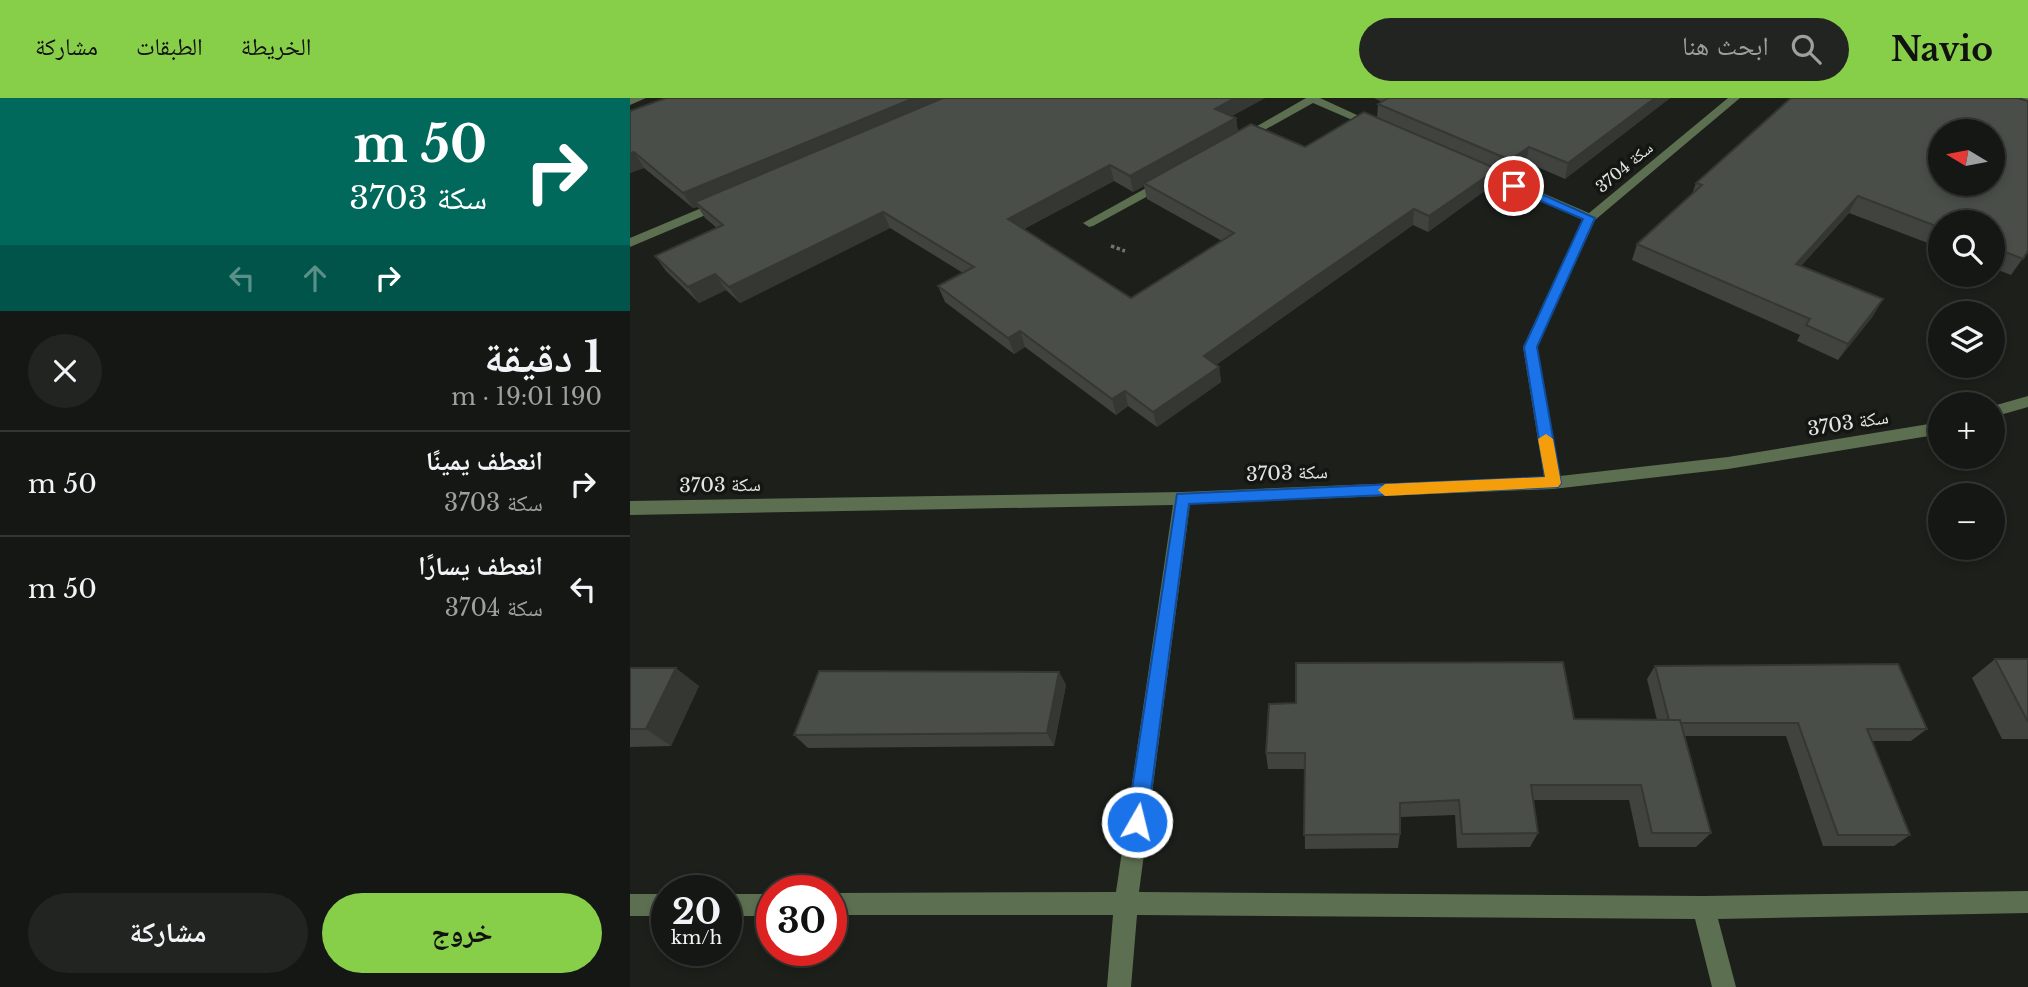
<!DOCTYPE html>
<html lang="ar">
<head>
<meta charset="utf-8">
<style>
  body { margin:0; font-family:"Libre Baskerville","Noto Naskh Arabic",serif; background:#222422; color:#f1f3f6; direction:rtl; height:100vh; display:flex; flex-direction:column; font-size:26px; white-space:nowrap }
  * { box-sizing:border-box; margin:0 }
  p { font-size:23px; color:#9d9fa0 }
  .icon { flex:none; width:38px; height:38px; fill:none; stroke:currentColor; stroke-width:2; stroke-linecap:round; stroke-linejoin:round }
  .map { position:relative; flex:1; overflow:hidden; direction:ltr }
  .details { display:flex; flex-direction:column; background:#151714; width:630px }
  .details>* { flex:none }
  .banner { background:#00695c; color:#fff; overflow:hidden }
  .needle { width:46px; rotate:280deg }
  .fabs { position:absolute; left:1298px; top:21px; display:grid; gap:14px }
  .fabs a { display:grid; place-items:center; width:77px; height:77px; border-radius:50%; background:#151714; box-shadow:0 4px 10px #0003,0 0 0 2px #343634; font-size:35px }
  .speed { position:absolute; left:21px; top:777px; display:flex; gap:14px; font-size:35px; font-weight:700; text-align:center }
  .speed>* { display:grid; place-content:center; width:91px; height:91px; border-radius:50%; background:#151714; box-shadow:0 4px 10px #0003,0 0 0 2px #343634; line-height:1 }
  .speed small { font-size:18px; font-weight:400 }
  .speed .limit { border:10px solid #d22; background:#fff; color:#111 }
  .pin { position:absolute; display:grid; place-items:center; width:60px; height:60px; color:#fff; margin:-30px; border:4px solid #fff; border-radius:50%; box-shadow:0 2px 7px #0007 }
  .me { position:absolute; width:77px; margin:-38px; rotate:8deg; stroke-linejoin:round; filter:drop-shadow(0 0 5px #0008) }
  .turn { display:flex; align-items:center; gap:24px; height:147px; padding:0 28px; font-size:32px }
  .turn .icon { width:91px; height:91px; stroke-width:2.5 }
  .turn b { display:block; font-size:49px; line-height:60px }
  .lanes { display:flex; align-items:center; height:66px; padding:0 28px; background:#0003; justify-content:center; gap:35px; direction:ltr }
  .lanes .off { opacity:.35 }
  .round { display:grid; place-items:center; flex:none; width:74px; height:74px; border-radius:37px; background:#222422 }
  .head { display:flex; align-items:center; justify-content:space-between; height:119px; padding:0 28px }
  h1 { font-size:42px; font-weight:800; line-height:52px }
  .action { display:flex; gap:14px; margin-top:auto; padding:14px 28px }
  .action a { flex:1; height:80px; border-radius:42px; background:#88cf49; color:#111; font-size:28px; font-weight:800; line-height:80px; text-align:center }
  .action a+a { background:#222422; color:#f1f3f6 }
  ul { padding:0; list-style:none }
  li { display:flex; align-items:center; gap:21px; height:105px; padding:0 28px; border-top:2px solid #343634 }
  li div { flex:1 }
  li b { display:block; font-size:26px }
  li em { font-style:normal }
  header { display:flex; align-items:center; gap:42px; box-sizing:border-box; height:98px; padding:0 35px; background:#88cf49; color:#111 }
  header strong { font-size:33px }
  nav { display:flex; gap:38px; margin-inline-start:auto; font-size:24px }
  .search { width:490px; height:63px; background:#222422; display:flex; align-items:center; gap:18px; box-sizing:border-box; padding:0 24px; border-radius:38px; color:#9d9fa0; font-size:26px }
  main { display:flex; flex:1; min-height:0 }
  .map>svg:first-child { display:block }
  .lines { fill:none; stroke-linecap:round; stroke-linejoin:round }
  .path { stroke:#70736f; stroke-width:3.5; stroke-dasharray:3.5 2.5; stroke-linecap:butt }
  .minor { fill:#5d6f51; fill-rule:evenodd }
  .wall { fill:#40433e; fill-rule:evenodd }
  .shaded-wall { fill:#343732 }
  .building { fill:#4a4e48; stroke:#343732; stroke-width:2; fill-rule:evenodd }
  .route { fill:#1a73e8; stroke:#114b97; stroke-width:2 }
  .slow { fill:#f59e0b }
  .labels { text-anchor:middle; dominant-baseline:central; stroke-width:7; stroke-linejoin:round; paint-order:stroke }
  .far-street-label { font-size:16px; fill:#e4e6e3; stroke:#131611 }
  .street-label { font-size:19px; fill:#e4e6e3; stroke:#131611 }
</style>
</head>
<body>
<header>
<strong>Navio</strong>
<div class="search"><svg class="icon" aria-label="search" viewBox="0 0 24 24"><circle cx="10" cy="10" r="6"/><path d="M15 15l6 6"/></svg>ابحث هنا</div>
<nav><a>الخريطة</a><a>الطبقات</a><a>مشاركة</a></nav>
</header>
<main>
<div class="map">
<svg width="1398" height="889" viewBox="0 0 1398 889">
  <rect width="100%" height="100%" fill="#1c1f1a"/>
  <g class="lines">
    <!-- path -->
    <path class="path" d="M 481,148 L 495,153"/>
    <!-- minor -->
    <g class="minor">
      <path d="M 0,0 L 16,0 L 0,7 Z"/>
      <path d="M 676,0 L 690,0 L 753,29 L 743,31 L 683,5 L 613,44 L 603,42 Z"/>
      <path d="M 1098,0 L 1110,0 L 965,122 L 907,249 L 930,378 L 1098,359 L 1311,324 L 1311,336 L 1098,371 L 923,391 L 560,406 L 509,794 L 1074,798 L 1398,793 L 1398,815 L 1088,821 L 1106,889 L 1082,889 L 1065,821 L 507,817 L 501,889 L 477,889 L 483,817 L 201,817 L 201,795 L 486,794 L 543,407 L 0,417 L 0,403 L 552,394 L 914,379 L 893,249 L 953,122 L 838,70 L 848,67 L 959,115 Z"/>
      <path d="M 1388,0 L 1398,0 L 1398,5 Z"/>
      <path d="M 536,79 L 542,83 L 540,86 L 463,128 L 459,129 L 453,125 Z"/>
      <path d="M 93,101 L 97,102 L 97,108 L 0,149 L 0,140 Z"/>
      <path d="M 1398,298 L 1398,309 L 1363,319 L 1363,308 Z"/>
      <rect x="0" y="796" width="37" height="22"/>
      <rect x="96" y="796" width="46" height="22"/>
    </g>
  </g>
  <!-- wall -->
  <g class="wall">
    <path d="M 635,0 L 602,18 L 606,20 L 608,34 L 675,49 L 747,20 L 748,6 L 752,4 L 744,0 L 1040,0 L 935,81 L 896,64 L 877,77 L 867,73 L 864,86 L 798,134 L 783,127 L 586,267 L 589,269 L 591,284 L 527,329 L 498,308 L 486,317 L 395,249 L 384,256 L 315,204 L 308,188 L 333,175 L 260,130 L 110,205 L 96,192 L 69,205 L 36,173 L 25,158 L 87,130 L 75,120 L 68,109 L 63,110 L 14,70 L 0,75 L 0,13 ZM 484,83 L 503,94 L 514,88 L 517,101 L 592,143 L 501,200 L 394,131 Z"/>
    <path d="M 1161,0 L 1388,0 L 1398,3 L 1398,153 L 1381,177 L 1363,170 L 1363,124 L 1311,124 L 1311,150 L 1219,115 L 1171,168 L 1253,201 L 1243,218 L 1208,262 L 1167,243 L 1170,237 L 1002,162 L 1007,146 L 1062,96 L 1066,85 ZM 1311,33 L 1363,33 L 1363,86 L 1311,86 Z"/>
    <path d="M 1365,561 L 1398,561 L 1398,641 L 1372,641 L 1342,580 Z"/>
    <path d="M 1025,568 L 1297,631 L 1281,643 L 1242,643 L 1280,737 L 1264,748 L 1193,748 L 1156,638 L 1055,638 L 1081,735 L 1066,749 L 1009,749 L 999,702 L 903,702 L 908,735 L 900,749 L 827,750 L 825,717 L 770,719 L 770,736 L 768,750 L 675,751 L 674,671 L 638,671 L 636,655 L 944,621 L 1027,622 L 1017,581 Z"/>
    <path d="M 0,570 L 69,588 L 41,648 L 0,649 Z"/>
    <path d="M 429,574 L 436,587 L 424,648 L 178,650 L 164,637 Z"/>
  </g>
  <!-- shaded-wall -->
  <g class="shaded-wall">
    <path d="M 284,0 L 326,0 L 65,104 L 68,109 L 63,110 L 53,95 Z"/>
    <path d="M 605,0 L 635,0 L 587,26 L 585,11 Z"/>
    <path d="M 1025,0 L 1040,0 L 935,81 L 938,65 Z"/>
    <path d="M 606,20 L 608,35 L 514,85 L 514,88 L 503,94 L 500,78 Z"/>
    <path d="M 899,49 L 896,64 L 877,77 L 880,62 Z"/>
    <path d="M 4,54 L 14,70 L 0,75 L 0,55 Z"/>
    <path d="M 480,67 L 484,83 L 383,136 L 378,121 Z"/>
    <path d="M 867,71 L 864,86 L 798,134 L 799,118 Z"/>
    <path d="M 1228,98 L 1219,115 L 1158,182 L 1166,166 Z"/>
    <path d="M 784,111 L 783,127 L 576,274 L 574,258 Z"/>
    <path d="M 253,114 L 260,130 L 110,205 L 99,189 Z"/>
    <path d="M 85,176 L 96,192 L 69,205 L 58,189 Z"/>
    <path d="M 1253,201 L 1243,218 L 1208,262 L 1218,246 Z"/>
    <path d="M 390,233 L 395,249 L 384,256 L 378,240 Z"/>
    <path d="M 589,269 L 591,284 L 527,329 L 523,314 Z"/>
    <path d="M 495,293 L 498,308 L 486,317 L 482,301 Z"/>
    <path d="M 46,570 L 69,588 L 41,648 L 16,631 Z"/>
    <path d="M 429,574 L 436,587 L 424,648 L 417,635 Z"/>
  </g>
  <!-- building -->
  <g class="building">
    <path d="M 36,0 L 284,0 L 53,95 L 4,54 L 0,55 L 0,13 Z"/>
    <path d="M 313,0 L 605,0 L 585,11 L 606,20 L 500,78 L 480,67 L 378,121 L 501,200 L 604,135 L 514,85 L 621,26 L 675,49 L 734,14 L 867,71 L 799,118 L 784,111 L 675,186 L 574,258 L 589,269 L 523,314 L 495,293 L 482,301 L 390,233 L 378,240 L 308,188 L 344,169 L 253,114 L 99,189 L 85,176 L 58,189 L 25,158 L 93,127 L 65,104 Z"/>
    <path d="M 758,0 L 1025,0 L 938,65 L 899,49 L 880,62 L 748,6 Z"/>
    <path d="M 1161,0 L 1388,0 L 1398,3 L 1398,153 L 1393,161 L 1363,149 L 1363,124 L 1311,124 L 1311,130 L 1228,98 L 1166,166 L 1253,201 L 1218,246 L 1176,227 L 1180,221 L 1007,146 L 1072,87 L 1066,85 ZM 1311,33 L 1363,33 L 1363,86 L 1311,86 Z"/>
    <path d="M 1365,561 L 1398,561 L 1398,624 Z"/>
    <path d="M 933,564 L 944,621 L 1050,622 L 1081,735 L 1022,735 L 1011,687 L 901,687 L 908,735 L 832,736 L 829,702 L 770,705 L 770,736 L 674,737 L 675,655 L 636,655 L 639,606 L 666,605 L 666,565 Z"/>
    <path d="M 1268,566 L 1297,631 L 1237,631 L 1280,737 L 1208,737 L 1168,625 L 1051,625 L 1050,622 L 1039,622 L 1025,568 Z"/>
    <path d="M 0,570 L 46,570 L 16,631 L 0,631 Z"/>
    <path d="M 189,573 L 429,574 L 417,635 L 164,637 Z"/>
  </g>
  <!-- route -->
  <path class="route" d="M 884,84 L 965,120 L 907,249 L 931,385 L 928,389 L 559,406 L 517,724 L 514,731 L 507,734 L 500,731 L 497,724 L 547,396 L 915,379 L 894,249 L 953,121 L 880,90 L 878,88 Z"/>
  <!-- slow -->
  <path class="slow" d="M 916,336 L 923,341 L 931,385 L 928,389 L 755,398 L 748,392 L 755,386 L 915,379 L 908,341 Z"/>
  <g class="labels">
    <!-- far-street labels -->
    <g class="far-street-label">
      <text transform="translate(994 69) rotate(-40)">سكة 3704</text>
    </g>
    <!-- street labels -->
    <g class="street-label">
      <text transform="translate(1218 325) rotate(-9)">سكة 3703</text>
      <text transform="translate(657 375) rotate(-2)">سكة 3703</text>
      <text transform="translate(90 387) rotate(-1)">سكة 3703</text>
    </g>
  </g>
</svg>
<div class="fabs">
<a><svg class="needle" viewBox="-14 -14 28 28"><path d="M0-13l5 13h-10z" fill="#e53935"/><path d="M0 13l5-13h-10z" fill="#9d9fa0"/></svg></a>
<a><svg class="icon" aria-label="search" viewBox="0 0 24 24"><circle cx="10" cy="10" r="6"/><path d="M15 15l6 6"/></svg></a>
<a><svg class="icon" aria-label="layers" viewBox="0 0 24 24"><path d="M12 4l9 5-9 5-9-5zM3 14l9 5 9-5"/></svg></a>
<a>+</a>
<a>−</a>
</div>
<div class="speed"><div>20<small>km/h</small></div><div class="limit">30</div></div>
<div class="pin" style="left:884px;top:88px;background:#d93025"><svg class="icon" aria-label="arrive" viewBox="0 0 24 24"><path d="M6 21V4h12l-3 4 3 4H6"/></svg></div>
<svg class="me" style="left:507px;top:724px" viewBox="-20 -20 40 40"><circle r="17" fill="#1a73e8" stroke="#fff" stroke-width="3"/><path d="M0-11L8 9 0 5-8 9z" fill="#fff"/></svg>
</div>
<section class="details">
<div class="banner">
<div class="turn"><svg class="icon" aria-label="right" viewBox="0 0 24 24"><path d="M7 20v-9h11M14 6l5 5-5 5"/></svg><div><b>50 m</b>سكة 3703</div></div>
<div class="lanes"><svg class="icon off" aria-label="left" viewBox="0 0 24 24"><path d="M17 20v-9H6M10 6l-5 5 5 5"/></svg><svg class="icon off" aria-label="ahead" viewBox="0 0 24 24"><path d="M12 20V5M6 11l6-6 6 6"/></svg><svg class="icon" aria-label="right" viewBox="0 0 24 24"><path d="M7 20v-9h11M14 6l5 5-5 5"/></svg></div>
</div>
<div class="head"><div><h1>1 دقيقة</h1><p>190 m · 19:01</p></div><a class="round"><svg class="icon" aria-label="close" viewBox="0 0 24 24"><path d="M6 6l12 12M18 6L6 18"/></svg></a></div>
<ul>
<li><svg class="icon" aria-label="right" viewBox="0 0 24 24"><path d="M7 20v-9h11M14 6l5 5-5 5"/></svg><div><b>انعطف يمينًا</b><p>سكة 3703</p></div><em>50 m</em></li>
<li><svg class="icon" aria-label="left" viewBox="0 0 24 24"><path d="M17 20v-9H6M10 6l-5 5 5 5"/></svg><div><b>انعطف يسارًا</b><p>سكة 3704</p></div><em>50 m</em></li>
</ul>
<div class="action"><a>خروج</a><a>مشاركة</a></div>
</section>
</main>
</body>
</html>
